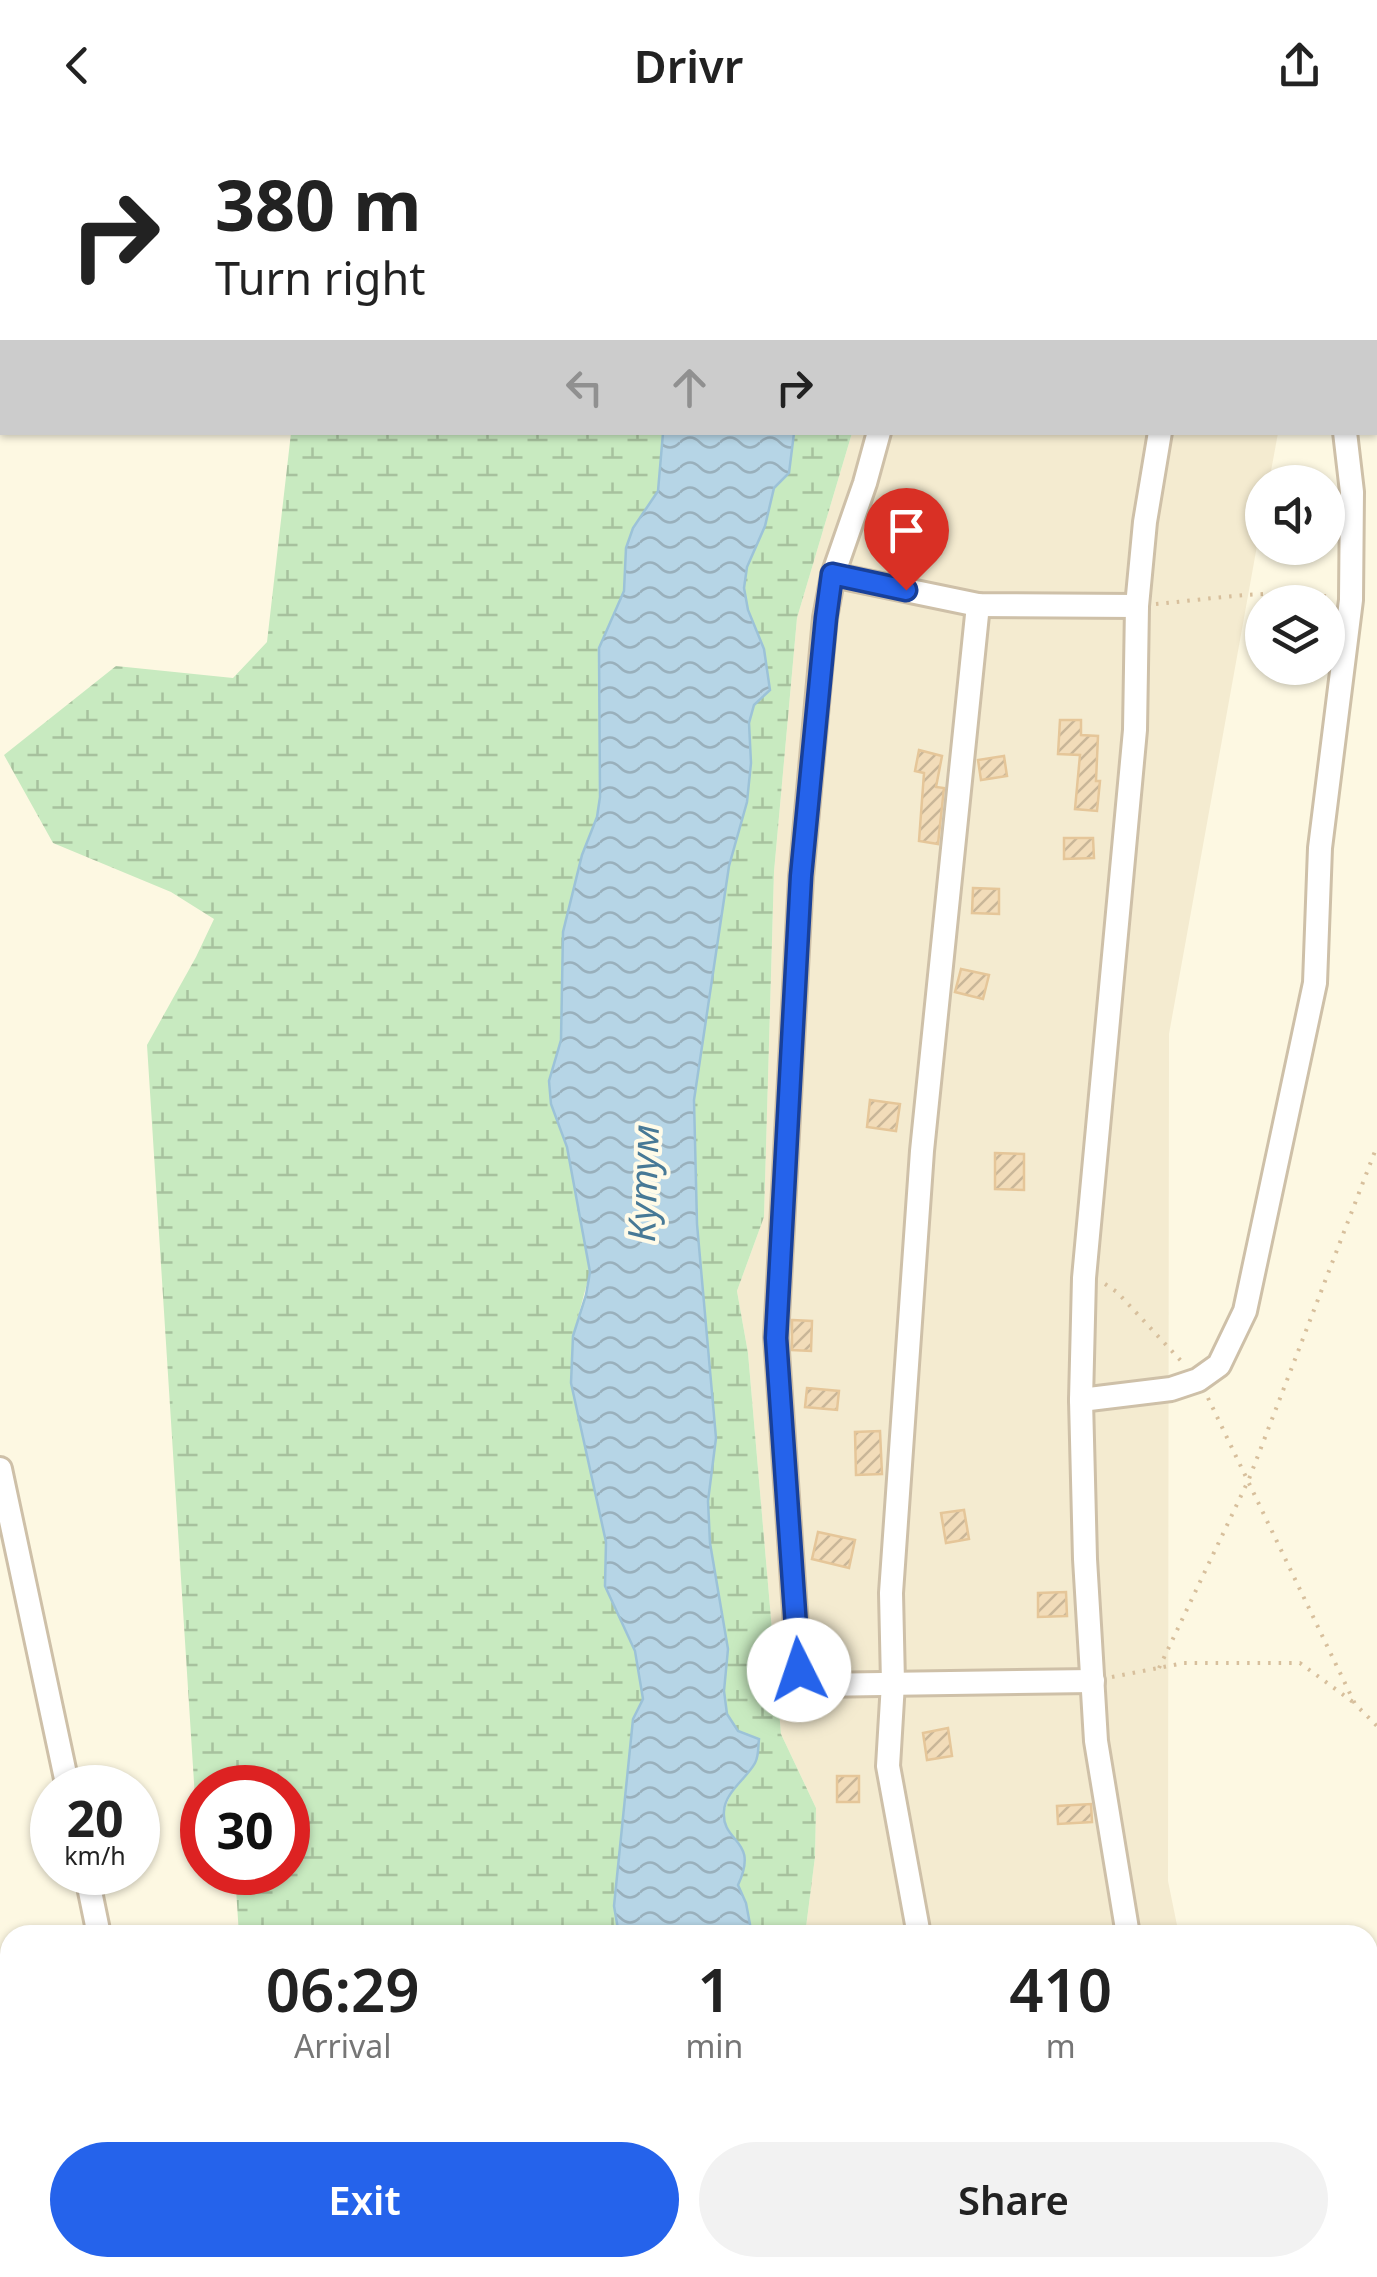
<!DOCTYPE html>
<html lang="en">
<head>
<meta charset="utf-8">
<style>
  body { margin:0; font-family:"Noto Sans",sans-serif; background:#f2f2f2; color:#222; height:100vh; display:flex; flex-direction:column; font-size:38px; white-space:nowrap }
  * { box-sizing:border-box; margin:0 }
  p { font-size:32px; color:#767676 }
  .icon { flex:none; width:55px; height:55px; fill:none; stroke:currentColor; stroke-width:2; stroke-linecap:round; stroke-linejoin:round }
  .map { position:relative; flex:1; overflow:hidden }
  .sheet { position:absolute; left:0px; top:1795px; width:1378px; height:352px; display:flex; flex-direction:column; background:#fff; border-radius:30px 30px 0 0; box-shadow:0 2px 8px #0004 }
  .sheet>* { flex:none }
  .guide { position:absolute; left:0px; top:0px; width:1378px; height:305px; box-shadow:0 2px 8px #0004; background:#fff; color:#222; overflow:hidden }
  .controls { position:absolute; left:1245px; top:335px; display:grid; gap:20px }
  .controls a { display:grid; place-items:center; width:100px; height:100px; border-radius:50%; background:#fff; box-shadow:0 2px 8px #0004; font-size:50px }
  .speed { position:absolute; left:30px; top:1635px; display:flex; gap:20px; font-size:50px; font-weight:700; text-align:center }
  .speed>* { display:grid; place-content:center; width:130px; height:130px; border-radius:50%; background:#fff; box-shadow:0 2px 8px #0004; line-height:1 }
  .speed small { font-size:25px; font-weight:400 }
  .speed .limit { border:15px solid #d22; background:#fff; color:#111 }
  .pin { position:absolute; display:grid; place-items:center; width:85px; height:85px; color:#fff; margin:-102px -42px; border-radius:50% 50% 50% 0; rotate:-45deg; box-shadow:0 0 10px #0007 }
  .pin .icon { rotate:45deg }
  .me { position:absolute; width:110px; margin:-55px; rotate:356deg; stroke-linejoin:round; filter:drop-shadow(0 0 8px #0008) }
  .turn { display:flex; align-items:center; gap:35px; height:210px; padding:0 50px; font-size:45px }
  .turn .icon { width:130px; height:130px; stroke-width:2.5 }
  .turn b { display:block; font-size:70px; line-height:85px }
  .lanes { display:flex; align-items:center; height:95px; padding:0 50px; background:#0003; justify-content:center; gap:50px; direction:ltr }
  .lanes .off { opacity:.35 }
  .eta { display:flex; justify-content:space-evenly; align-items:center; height:170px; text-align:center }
  .eta b { font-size:60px; font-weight:600; line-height:70px }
  .primary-button { display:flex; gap:20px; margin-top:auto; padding:20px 50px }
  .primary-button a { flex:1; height:115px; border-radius:60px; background:#2563eb; color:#fff; font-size:40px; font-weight:600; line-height:115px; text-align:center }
  .primary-button a+a { background:#f2f2f2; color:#222 }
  header { display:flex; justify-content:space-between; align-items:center; height:130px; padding:0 50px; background:#fff; font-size:45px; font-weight:600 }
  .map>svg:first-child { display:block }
  .residential { fill:#f4ebd0 }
  .wetland { fill:url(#wetland-marsh) }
  .water { fill:url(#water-waves); stroke:#9cc2d8; stroke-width:2.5 }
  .building { fill:url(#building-hatch); stroke:#e5c699; stroke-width:2.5 }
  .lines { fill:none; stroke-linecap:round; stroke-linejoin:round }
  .minor-casing { stroke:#cec0a8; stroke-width:28 }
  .path { stroke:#d7bf9c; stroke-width:4; stroke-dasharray:2.5 8; stroke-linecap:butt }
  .minor { stroke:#fff; stroke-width:22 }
  .route-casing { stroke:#184099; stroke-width:25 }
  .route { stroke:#2563eb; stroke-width:18 }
  .labels { text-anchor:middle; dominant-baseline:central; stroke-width:8; stroke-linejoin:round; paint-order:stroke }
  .water-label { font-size:38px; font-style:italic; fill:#477996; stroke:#fffbe8 }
</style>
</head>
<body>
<header><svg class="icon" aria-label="back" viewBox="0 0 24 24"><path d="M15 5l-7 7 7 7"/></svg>Drivr<svg class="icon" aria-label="share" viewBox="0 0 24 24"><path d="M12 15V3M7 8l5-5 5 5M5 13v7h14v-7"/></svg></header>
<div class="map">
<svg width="1377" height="2147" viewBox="0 0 1377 2147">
  <defs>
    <pattern id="wetland-marsh" width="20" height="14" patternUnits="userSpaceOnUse" patternTransform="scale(2.5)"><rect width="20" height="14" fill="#c8eac0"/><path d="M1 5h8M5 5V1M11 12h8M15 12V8" fill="none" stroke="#a7c19e"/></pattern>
    <pattern id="water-waves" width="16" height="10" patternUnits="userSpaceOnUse" patternTransform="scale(2.5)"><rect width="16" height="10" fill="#b6d5e6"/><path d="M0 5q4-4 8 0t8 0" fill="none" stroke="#99b0bc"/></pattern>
    <pattern id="building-hatch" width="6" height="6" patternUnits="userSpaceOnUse" patternTransform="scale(2.5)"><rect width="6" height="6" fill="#f2dcb9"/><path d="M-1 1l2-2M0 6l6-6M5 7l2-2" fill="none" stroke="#c9b698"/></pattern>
  </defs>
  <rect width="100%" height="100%" fill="#fdf8e2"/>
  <!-- residential -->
  <g class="residential">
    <path d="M 852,303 L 1278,303 L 1269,352 L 1262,352 L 1262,388 L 1169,904 L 1168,1751 L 1179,1805 L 805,1805 L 815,1727 L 816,1678 L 781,1604 L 748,1223 L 737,1161 L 764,1087 L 774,742 L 797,488 Z"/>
    <path d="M 868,2138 L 1248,2138 L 1250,2147 L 868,2147 Z"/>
  </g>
  <!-- wetland -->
  <g class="wetland">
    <path d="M 291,303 L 663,303 L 658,361 L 633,398 L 626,418 L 625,461 L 599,518 L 600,667 L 597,687 L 582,725 L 563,802 L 561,910 L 549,951 L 551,974 L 567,1016 L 590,1142 L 573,1206 L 571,1253 L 606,1412 L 605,1456 L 635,1521 L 643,1569 L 633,1590 L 614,1776 L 619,1805 L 239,1805 L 235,1743 L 288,1742 L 288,1658 L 202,1658 L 202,1686 L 196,1684 L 147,915 L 196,827 L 214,789 L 171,762 L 53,713 L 4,625 L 116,536 L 233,548 L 267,512 Z"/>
    <path d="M 794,303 L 852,303 L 797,488 L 774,742 L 764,1087 L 737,1161 L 748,1223 L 781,1604 L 816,1678 L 815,1727 L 805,1805 L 752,1805 L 746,1773 L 738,1755 C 760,1709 715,1707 726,1676 C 732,1658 746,1644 757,1630 L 727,1584 L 724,1561 L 728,1519 L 710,1413 L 708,1371 L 716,1308 L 697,1094 L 694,970 L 729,736 L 747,672 L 751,633 L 749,593 L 764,519 L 748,480 L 744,458 L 747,437 L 765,396 L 774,358 L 789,343 Z"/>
    <rect x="300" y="2138" width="258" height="9"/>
    <path d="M 760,2138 L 868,2138 L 868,2147 L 764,2147 Z"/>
  </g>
  <!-- water -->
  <g class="water">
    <path d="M 663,303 L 794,303 L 789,343 L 774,358 L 765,396 L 747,437 L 744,458 L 748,480 L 764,519 L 770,560 L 754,575 L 749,593 L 751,633 L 747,672 L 729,736 L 694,970 L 697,1094 L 716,1308 L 708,1371 L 710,1413 L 728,1519 L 724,1561 L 727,1584 L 738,1601 L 759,1609 C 758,1617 759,1626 755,1633 C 747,1648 725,1662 724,1681 C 721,1714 760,1708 738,1755 L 746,1773 L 752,1805 L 619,1805 L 614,1776 L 633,1589 L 643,1569 L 635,1521 L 605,1456 L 606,1412 L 571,1253 L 573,1206 L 586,1165 L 590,1142 L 567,1017 L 551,974 L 549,951 L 561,910 L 563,802 L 582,725 L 597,687 L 600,667 L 599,518 L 624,461 L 626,418 L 633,398 L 658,361 Z"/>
    <path d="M 558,2138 L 760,2138 L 764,2147 L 558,2147 Z"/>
  </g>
  <!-- building -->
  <g class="building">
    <path d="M 1060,590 L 1081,590 L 1081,605 L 1098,606 L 1096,651 L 1100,651 L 1097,681 L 1075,679 L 1080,625 L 1058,624 Z"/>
    <path d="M 919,620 L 942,626 L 936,657 L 944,658 L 938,714 L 919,711 L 924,643 L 915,641 Z"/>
    <path d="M 1004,626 L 1007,646 L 981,650 L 978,630 Z"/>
    <path d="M 1064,708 L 1093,708 L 1094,728 L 1064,729 Z"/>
    <path d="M 973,758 L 999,759 L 999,784 L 972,783 Z"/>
    <path d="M 961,839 L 989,845 L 983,869 L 955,862 Z"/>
    <path d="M 870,970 L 900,974 L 896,1001 L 867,997 Z"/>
    <path d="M 995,1023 L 1024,1024 L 1024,1060 L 995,1059 Z"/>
    <path d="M 792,1190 L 812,1191 L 811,1221 L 792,1220 Z"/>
    <path d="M 807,1258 L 839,1261 L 837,1280 L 805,1277 Z"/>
    <path d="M 880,1301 L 882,1344 L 856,1345 L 855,1302 Z"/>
    <path d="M 964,1380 L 969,1409 L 946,1413 L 941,1383 Z"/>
    <path d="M 818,1402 L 855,1410 L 849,1438 L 812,1429 Z"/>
    <path d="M 1066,1462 L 1067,1486 L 1038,1487 L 1038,1463 Z"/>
    <path d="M 948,1598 L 952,1626 L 927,1630 L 923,1603 Z"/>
    <rect x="837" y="1646" width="22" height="26"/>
    <path d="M 1091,1674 L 1092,1692 L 1058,1694 L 1057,1676 Z"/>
  </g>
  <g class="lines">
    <defs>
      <g id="minor">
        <path d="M 50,2 L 53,0"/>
        <path d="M 926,2 L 926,0"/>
        <path d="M 1119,2 L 1120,0"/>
        <path d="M 1287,2 L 1289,0"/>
        <path d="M 0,51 L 2,49"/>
        <path d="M 879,302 L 865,353 L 833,445 L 825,488 L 801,747 L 776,1207 L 799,1540 L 804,1552 L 815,1555 L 1093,1551"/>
        <path d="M 833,445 L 978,475 L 1137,476"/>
        <path d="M 1081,1270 L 1171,1259 L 1198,1250 L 1219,1235 L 1245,1181 L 1315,853 L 1320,718 L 1351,470 L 1352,362 L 1345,302"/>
        <path d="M 0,1339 L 68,1658"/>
        <path d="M 86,1742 L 99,1805"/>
        <path d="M 919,1805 L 888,1636 L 893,1553 L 891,1463 L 922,1021 L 978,475"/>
        <path d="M 1128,1805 L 1096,1611 L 1085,1429 L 1081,1270 L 1084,1148 L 1135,600 L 1137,476 L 1145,392 L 1160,302"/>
        <path d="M 168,2138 L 170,2147"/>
        <path d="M 1014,2138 L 1016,2147"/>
        <path d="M 1188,2138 L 1189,2147"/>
      </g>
    </defs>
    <!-- minor casing -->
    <use href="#minor" class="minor-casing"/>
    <!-- path -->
    <g class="path">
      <path d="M 1156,474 C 1213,469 1274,458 1331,467"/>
      <path d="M 1105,1154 L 1117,1162 L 1182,1232"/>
      <path d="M 1208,1268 L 1355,1574 L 1377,1596"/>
      <path d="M 1159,1538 L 1249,1349 L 1377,1016"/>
      <path d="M 1112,1547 L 1184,1533 L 1300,1533 L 1353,1572"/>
      <path d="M 1368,2065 L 1377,2065"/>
    </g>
    <!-- minor -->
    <use href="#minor" class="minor"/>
  </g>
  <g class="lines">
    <defs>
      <path id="route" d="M 799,1540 L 776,1208 L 801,746 L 826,488 L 832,444 L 906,460"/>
    </defs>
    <!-- route casing -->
    <use href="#route" class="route-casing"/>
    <!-- route -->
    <use href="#route" class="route"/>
  </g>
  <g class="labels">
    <!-- water labels -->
    <g class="water-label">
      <text transform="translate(642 1053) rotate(-88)">Кутум</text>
    </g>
  </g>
</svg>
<div class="controls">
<a><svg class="icon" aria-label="sound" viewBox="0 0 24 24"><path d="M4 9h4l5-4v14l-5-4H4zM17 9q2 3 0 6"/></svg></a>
<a><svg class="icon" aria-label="layers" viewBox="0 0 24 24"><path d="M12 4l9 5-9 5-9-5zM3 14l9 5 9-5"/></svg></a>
</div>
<div class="speed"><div>20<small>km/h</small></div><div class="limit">30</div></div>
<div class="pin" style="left:906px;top:460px;background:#d93025"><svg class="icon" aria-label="arrive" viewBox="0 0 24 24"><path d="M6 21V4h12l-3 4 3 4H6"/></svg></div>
<svg class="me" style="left:799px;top:1540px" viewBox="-20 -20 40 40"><circle r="19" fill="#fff"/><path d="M0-13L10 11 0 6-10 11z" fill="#2563eb"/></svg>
<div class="guide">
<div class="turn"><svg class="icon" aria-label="right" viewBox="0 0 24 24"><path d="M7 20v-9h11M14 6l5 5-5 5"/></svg><div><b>380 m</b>Turn right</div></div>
<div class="lanes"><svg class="icon off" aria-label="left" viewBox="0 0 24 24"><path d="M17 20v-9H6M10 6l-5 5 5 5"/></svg><svg class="icon off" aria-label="ahead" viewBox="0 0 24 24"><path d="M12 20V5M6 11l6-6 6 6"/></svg><svg class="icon" aria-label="right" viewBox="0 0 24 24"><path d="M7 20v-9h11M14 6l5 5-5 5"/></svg></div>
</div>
<section class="sheet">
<div class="eta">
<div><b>06:29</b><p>Arrival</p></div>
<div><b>1</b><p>min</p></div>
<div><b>410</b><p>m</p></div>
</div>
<div class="primary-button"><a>Exit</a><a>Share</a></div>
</section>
</div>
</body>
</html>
